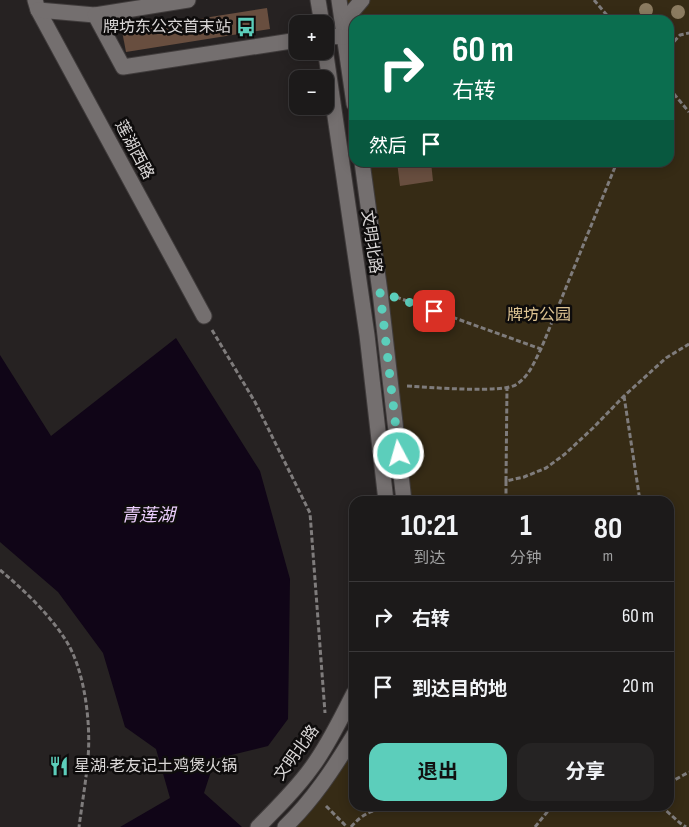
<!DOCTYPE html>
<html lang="zh">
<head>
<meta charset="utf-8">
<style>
  body { margin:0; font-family:"Sofia Sans Condensed","Noto Sans SC",sans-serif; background:#252323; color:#f1f3f6; height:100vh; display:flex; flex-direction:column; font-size:19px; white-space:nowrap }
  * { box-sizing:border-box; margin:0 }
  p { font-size:16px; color:#a0a1a2 }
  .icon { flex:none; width:28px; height:28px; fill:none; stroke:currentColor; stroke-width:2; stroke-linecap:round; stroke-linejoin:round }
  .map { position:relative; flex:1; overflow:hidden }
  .details { position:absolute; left:349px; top:496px; width:325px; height:315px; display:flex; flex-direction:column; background:#1c1a1a; border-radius:15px; box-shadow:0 2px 12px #0003,0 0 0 1px #3a3839 }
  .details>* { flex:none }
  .hud { position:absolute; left:349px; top:15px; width:325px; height:152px; border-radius:15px; box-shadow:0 2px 12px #0003,0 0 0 1px #3a3839; background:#0b6e4f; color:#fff; overflow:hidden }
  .tools { position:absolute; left:289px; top:15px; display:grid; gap:10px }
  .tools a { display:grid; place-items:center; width:45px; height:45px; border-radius:10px; background:#1c1a1a; box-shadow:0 2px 12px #0003,0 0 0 1px #3a3839; font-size:25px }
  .pin { position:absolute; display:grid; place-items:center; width:42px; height:42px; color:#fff; margin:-21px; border-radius:10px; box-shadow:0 2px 8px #0006 }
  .me { position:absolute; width:55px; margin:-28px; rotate:354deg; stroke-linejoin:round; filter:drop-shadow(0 0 4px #0008) }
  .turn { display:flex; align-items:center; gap:18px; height:105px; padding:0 20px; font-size:22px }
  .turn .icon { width:65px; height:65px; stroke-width:2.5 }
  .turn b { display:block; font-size:35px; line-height:42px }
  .then { display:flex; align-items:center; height:48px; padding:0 20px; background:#0003; gap:10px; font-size:19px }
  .eta { display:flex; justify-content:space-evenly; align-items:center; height:85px; text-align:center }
  .eta b { font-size:30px; font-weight:700; line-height:35px }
  .action { display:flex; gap:10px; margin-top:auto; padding:10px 20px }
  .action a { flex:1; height:58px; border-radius:15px; background:#5ccebb; color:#111; font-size:20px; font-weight:700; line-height:58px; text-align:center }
  .action a+a { background:#252323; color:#f1f3f6 }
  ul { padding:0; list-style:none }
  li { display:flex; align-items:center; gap:15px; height:70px; padding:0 20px; border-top:1px solid #3a3839 }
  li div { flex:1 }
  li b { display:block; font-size:19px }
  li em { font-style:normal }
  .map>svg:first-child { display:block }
  .green { fill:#362b15 }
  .water { fill:#100517 }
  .building { fill:#684e3f }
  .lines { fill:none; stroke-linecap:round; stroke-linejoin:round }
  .minor-casing { stroke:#403c3c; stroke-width:17 }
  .path { stroke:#7f7c7c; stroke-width:3; stroke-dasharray:5 2.5; stroke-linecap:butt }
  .minor { stroke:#746f6f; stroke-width:15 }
  .tree { fill:#8b7b60 }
  .route { stroke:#5ccebb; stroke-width:9; stroke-dasharray:0 16.2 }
  .labels { text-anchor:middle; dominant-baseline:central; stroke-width:5; stroke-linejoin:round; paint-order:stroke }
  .poi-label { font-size:16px; fill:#dad7d7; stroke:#0e0c0c; text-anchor:end }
  .street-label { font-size:16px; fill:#dad7d7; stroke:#0e0c0c }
  .park-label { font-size:16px; fill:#dec492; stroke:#0e0c0c }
  .water-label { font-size:18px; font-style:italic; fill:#eccefd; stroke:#0e0c0c }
</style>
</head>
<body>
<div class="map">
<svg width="689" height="827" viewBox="0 0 689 827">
  <rect width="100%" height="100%" fill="#262222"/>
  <!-- green -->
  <path class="green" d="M 347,0 L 689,0 L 689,827 L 294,827 L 354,729 L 354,806 L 669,806 L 669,501 L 412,501 L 368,163 L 669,162 L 669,20 L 354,20 L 354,53 Z"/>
  <!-- water -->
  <path class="water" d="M 176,338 L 260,471 L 290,579 L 288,719 L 268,746 L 215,759 L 204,793 L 242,827 L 120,827 L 170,798 L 156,749 L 125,727 L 103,653 L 58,592 L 0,542 L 0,355 L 51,436 Z"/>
  <!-- building -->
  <g class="building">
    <path d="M 267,8 L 270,29 L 126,52 L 122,31 Z"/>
    <path d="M 397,162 L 431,162 L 433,181 L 400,186 Z"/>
  </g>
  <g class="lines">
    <defs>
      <g id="minor">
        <path d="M 35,0 L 38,10 L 204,316"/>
        <path d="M 318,0 L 322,24"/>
        <path d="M 339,0 L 354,104"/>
        <path d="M 38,10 L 95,15 L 188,0"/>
        <path d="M 95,15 L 123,67 L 298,40"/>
        <path d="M 346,30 L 351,13 L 362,0"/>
        <path d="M 325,36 L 344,37"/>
        <path d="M 325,48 L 367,335 L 386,501"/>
        <path d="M 362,162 L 380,292 L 404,501"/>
        <path d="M 258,827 C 277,808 297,788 312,767 C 329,744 341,718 354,693"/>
        <path d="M 285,827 C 313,800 334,768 354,735"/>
      </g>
    </defs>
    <!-- minor casing -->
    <use href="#minor" class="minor-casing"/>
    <!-- path -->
    <g class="path">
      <path d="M 594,0 L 611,20"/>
      <path d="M 669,47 L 680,35 L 689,33"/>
      <path d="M 669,88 L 689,112"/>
      <path d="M 396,297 L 541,349"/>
      <path d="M 212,330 L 255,402 L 310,513 L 325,713"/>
      <path d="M 407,386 C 428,387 504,394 517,384 C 530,375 534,362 541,349 L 617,162"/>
      <path d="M 624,396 L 640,501"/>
      <path d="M 506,481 L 507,387"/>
      <path d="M 506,501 L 506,481 L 524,477 L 546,468 L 565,454 L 593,428 L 624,396 L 666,358 L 689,344"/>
      <path d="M 0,570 C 24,590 48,613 65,639 C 85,669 91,724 88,758 C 86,781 82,804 79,827"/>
      <path d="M 669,783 L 689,772"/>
      <path d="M 326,806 L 347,827"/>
      <path d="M 661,806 L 680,823 L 686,827"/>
      <path d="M 351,827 C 364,812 372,811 391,806"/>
      <path d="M 535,827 L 552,806"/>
    </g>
    <!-- minor -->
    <use href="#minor" class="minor"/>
  </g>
  <!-- trees -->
  <g class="tree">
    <circle cx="646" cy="10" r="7"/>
    <circle cx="678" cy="12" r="7"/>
  </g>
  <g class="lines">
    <!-- route -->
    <path class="route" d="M 399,454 L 380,292 L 434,311"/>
  </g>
  <!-- icons -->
  <defs>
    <symbol id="bus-bare" viewBox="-9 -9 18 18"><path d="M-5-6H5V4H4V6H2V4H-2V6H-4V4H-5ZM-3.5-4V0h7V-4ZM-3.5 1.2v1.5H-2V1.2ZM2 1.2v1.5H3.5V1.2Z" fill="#5ccebb" stroke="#0e0c0c" stroke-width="2.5" paint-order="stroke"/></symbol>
    <symbol id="restaurant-bare" viewBox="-9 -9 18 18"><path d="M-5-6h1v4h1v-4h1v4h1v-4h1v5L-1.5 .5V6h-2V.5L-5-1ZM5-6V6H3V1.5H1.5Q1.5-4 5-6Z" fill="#5ccebb" stroke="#0e0c0c" stroke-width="2.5" paint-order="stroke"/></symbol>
  </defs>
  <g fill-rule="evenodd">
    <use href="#bus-bare" x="232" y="13" width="28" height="28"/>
    <use href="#restaurant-bare" x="45" y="752" width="28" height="28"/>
  </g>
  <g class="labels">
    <!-- poi labels -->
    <g class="poi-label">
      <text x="231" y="27">牌坊东公交首末站</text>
      <text x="74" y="766" text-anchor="start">星湖·老友记土鸡煲火锅</text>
    </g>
    <!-- street labels -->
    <g class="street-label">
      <text transform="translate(134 150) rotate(62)">莲湖西路</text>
      <text transform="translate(371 242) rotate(82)">文明北路</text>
      <text transform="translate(297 753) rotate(-54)">文明北路</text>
    </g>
    <!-- park labels -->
    <g class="park-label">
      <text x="539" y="315">牌坊公园</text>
    </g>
    <!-- water labels -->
    <g class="water-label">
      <text x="148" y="515">青莲湖</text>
    </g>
  </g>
</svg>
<div class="tools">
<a>+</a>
<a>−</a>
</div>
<div class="pin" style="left:434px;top:311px;background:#d93025"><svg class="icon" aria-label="arrive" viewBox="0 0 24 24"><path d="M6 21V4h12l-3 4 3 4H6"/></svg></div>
<svg class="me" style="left:399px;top:454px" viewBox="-20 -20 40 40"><circle r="17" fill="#5ccebb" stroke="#fff" stroke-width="3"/><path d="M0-11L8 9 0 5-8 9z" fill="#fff"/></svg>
<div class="hud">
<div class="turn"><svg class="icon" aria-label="right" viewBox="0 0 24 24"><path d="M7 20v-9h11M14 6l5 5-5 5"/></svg><div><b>60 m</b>右转</div></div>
<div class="then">然后<svg class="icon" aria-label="arrive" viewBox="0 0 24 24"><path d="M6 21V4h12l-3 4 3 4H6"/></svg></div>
</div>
<section class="details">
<div class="eta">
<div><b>10:21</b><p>到达</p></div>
<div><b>1</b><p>分钟</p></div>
<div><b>80</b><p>m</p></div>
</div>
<ul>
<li><svg class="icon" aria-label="right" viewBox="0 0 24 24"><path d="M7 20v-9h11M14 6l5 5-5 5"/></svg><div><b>右转</b></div><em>60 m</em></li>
<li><svg class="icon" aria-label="arrive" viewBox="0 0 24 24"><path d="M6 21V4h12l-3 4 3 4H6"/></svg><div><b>到达目的地</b></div><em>20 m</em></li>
</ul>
<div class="action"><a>退出</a><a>分享</a></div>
</section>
</div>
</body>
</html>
